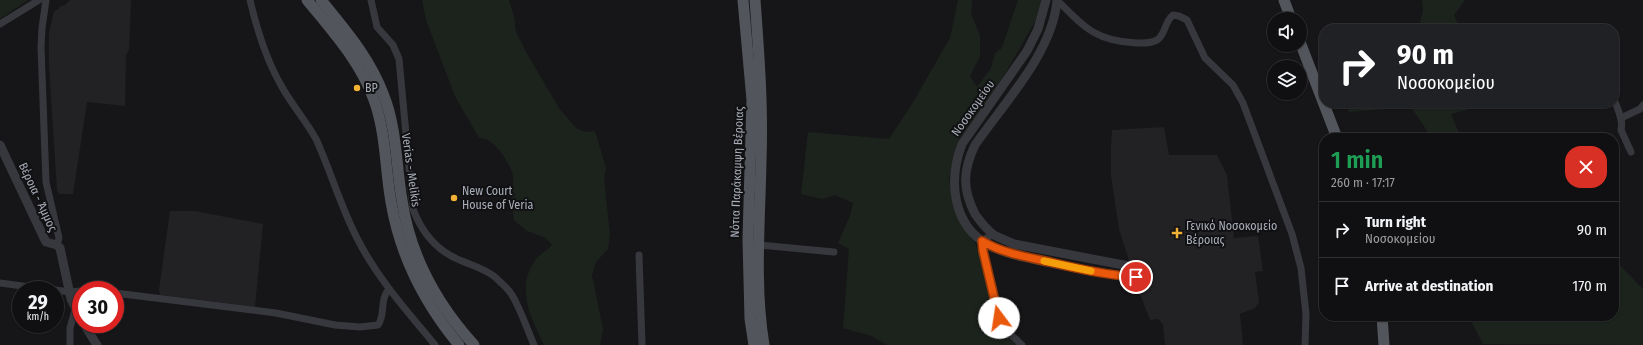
<!DOCTYPE html>
<html lang="en">
<head>
<meta charset="utf-8">
<style>
  body { margin:0; font-family:"Fira Sans Condensed",sans-serif; background:#1e1e20; color:#f1f3f6; height:100vh; display:flex; flex-direction:column; font-size:15px; white-space:nowrap }
  * { box-sizing:border-box; margin:0 }
  p { font-size:13px; color:#9c9d9f }
  .icon { flex:none; width:22px; height:22px; fill:none; stroke:currentColor; stroke-width:2; stroke-linecap:round; stroke-linejoin:round }
  .map { position:relative; flex:1; overflow:hidden }
  .sheet { position:absolute; left:1319px; top:133px; width:300px; height:188px; display:flex; flex-direction:column; background:#101012; border-radius:16px; box-shadow:0 1px 3px #0004,0 0 0 1px #303032 }
  .sheet>* { flex:none }
  .hud { position:absolute; left:1319px; top:24px; width:300px; height:84px; border-radius:16px; box-shadow:0 1px 3px #0004,0 0 0 1px #303032; background:#202124; color:#fff; overflow:hidden }
  .fabs { position:absolute; left:1267px; top:12px; display:grid; gap:8px }
  .fabs a { display:grid; place-items:center; width:40px; height:40px; border-radius:50%; background:#101012; box-shadow:0 1px 3px #0004,0 0 0 1px #303032; font-size:20px }
  .speed { position:absolute; left:12px; top:281px; display:flex; gap:8px; font-size:20px; font-weight:700; text-align:center }
  .speed>* { display:grid; place-content:center; width:52px; height:52px; border-radius:50%; background:#101012; box-shadow:0 1px 3px #0004,0 0 0 1px #303032; line-height:1 }
  .speed small { font-size:10px; font-weight:400 }
  .speed .limit { border:6px solid #d22; background:#fff; color:#111 }
  .pin { position:absolute; display:grid; place-items:center; width:34px; height:34px; color:#fff; margin:-17px; border:2px solid #fff; border-radius:50%; box-shadow:0 1px 4px #0007 }
  .me { position:absolute; width:44px; margin:-22px; rotate:346deg; stroke-linejoin:round; filter:drop-shadow(0 0 3px #0008) }
  .turn { display:flex; align-items:center; gap:14px; height:84px; padding:0 12px; font-size:18px }
  .turn .icon { width:52px; height:52px; stroke-width:2.5 }
  .turn b { display:block; font-size:28px; line-height:34px }
  .round { display:grid; place-items:center; flex:none; width:42px; height:42px; border-radius:16px; background:#1e1e20 }
  .summary { display:flex; align-items:center; justify-content:space-between; height:68px; padding:0 12px }
  h1 { font-size:24px; font-weight:600; line-height:30px; color:#1e9e55 }
  ul { padding:0; list-style:none }
  li { display:flex; align-items:center; gap:12px; height:56px; padding:0 12px; border-top:1px solid #303032 }
  li div { flex:1 }
  li b { display:block; font-size:15px }
  li em { font-style:normal }
  .map>svg:first-child { display:block }
  .built { fill:#222225 }
  .green { fill:#1c231d }
  .lines { fill:none; stroke-linecap:round; stroke-linejoin:round }
  .minor { stroke:#37383d; stroke-width:7 }
  .tertiary { stroke:#37383d; stroke-width:9 }
  .primary { stroke:#53555c; stroke-width:11 }
  .route-casing { stroke:#983908; stroke-width:10 }
  .route { stroke:#ea580c; stroke-width:7 }
  .slow { stroke:#f59e0b; stroke-width:7 }
  .poi-dot { fill:#f2b134; stroke:#111113; stroke-width:1.5 }
  .labels { text-anchor:middle; dominant-baseline:central; stroke-width:4; stroke-linejoin:round; paint-order:stroke }
  .poi-label { font-size:12px; fill:#a8adb8; stroke:#111113; text-anchor:start }
  .street-label { font-size:12px; fill:#a8adb8; stroke:#111113 }
</style>
</head>
<body>
<div class="map">
<svg width="1643" height="345" viewBox="0 0 1643 345">
  <rect width="100%" height="100%" fill="#161618"/>
  <!-- built -->
  <g class="built">
    <path d="M 70,0 L 131,0 L 129,50 L 126,55 L 125,106 L 87,102 L 73,194 L 59,194 L 57,190 L 49,66 L 49,34 L 54,11 L 59,9 L 59,7 L 65,5 Z"/>
    <path d="M 1164,127 L 1169,155 L 1217,155 L 1227,175 L 1234,238 L 1258,236 L 1263,271 L 1255,272 L 1259,302 L 1255,308 L 1240,314 L 1243,345 L 1165,345 L 1163,324 L 1158,319 L 1150,320 L 1138,289 L 1119,229 L 1111,176 L 1111,146 L 1112,130 Z"/>
    <path d="M 170,211 L 195,211 L 263,224 L 255,307 L 160,295 L 159,290 Z"/>
  </g>
  <!-- green -->
  <g class="green">
    <path d="M 0,0 L 28,0 L 0,19 Z"/>
    <path d="M 422,0 L 509,0 L 514,16 L 516,32 L 525,50 L 559,108 L 576,128 L 585,132 L 595,131 L 606,168 L 604,179 L 610,234 L 608,249 L 596,262 L 592,275 L 603,330 L 600,345 L 544,345 C 531,318 515,287 536,259 C 540,254 548,250 552,245 L 546,238 L 527,231 L 514,220 C 513,212 512,203 512,195 C 512,189 514,182 513,176 C 511,164 493,136 479,138 L 455,96 L 426,20 Z"/>
    <path d="M 958,0 L 972,0 L 971,13 L 980,36 L 980,56 L 970,76 L 977,87 L 991,68 L 995,53 L 1002,48 L 1018,0 L 1041,0 L 1036,20 L 992,96 L 958,141 L 953,157 L 949,180 L 954,205 L 962,223 L 976,245 L 983,267 L 995,316 L 1007,337 L 1017,345 L 887,345 L 872,336 L 843,328 L 849,249 L 838,243 L 850,216 L 853,203 L 835,195 L 822,199 L 801,194 L 808,132 L 889,139 L 912,104 L 950,38 Z"/>
    <path d="M 1422,0 L 1465,0 L 1454,15 L 1460,29 L 1414,29 L 1419,27 L 1423,10 Z"/>
    <path d="M 1346,103 L 1477,103 L 1466,110 L 1451,114 L 1461,138 L 1432,138 L 1411,107 L 1349,112 Z"/>
    <path d="M 1614,259 L 1643,289 L 1643,345 L 1483,344 L 1472,323 L 1471,316 L 1614,316 Z"/>
  </g>
  <g class="lines">
    <!-- minor -->
    <g class="minor">
      <path d="M 46,0 L 42,28 L 41,47 L 46,182 L 59,238 L 57,245"/>
      <path d="M 250,0 C 257,30 266,60 282,87 C 292,105 306,121 316,139 C 331,172 341,208 358,240 C 378,279 407,311 435,345"/>
      <path d="M 371,0 L 377,27 L 393,45 L 399,59 L 413,209 C 422,233 438,252 462,261 C 474,266 485,269 495,277 C 500,282 508,288 512,295 C 521,310 527,329 534,345"/>
      <path d="M 1057,0 C 1084,27 1095,41 1136,43 C 1142,43 1151,44 1157,40 C 1166,34 1164,22 1173,15 L 1179,16 L 1187,20 L 1205,58 L 1233,85 L 1243,103 L 1292,234 L 1301,268 L 1306,314 L 1305,345"/>
      <path d="M 0,24 L 39,0"/>
      <path d="M 1614,99 C 1617,108 1624,120 1621,130 L 1631,152"/>
      <path d="M 1621,118 L 1640,109 L 1643,105"/>
      <path d="M 993,234 L 982,241 L 983,251 L 999,318 L 1007,331 L 1022,345"/>
      <path d="M 759,245 L 834,252"/>
      <path d="M 639,255 L 642,345"/>
      <path d="M 0,283 L 52,290"/>
      <path d="M 55,290 L 70,292 L 81,291"/>
      <path d="M 115,293 L 276,313 L 335,325 L 360,327 L 378,325 C 386,314 379,300 389,289"/>
      <path d="M 70,345 L 70,328 L 75,310"/>
    </g>
    <!-- tertiary -->
    <g class="tertiary">
      <path d="M 1046,0 L 1038,29 L 1027,51 L 962,144 C 948,180 952,226 990,246 C 1010,256 1033,259 1055,264 C 1082,269 1108,275 1136,277"/>
      <path d="M 1057,0 C 1053,52 1004,103 975,145 C 963,170 962,189 975,214 C 980,221 987,230 994,235 C 1000,238 1007,241 1014,244 L 1134,267"/>
      <path d="M 0,145 L 44,238 L 46,242 L 57,245 L 60,248 L 71,299 L 81,319"/>
      <path d="M 84,324 L 97,345"/>
    </g>
    <!-- primary -->
    <g class="primary">
      <path d="M 307,0 C 333,32 360,61 374,100 C 386,133 385,168 391,202 C 400,255 425,304 459,345"/>
      <path d="M 321,0 C 346,31 370,58 384,96 C 397,129 396,166 402,200 C 410,255 437,304 474,345"/>
      <path d="M 743,0 L 752,100 L 748,239 L 750,319 L 754,345"/>
      <path d="M 755,0 C 759,54 763,107 761,160 C 760,221 754,284 764,345"/>
      <path d="M 1284,0 L 1291,19"/>
      <path d="M 1300,42 L 1337,138"/>
      <path d="M 1382,316 L 1384,345"/>
    </g>
  </g>
  <g class="lines">
    <defs>
      <path id="route" d="M 999,318 L 983,251 L 982,241 C 1002,253 1027,257 1050,262 C 1078,269 1107,275 1136,277"/>
    </defs>
    <!-- route casing -->
    <use href="#route" class="route-casing"/>
    <!-- route -->
    <use href="#route" class="route"/>
    <!-- slow -->
    <path class="slow" d="M 1044,261 L 1091,271"/>
  </g>
  <!-- markers -->
  <g class="poi-dot">
    <circle cx="357" cy="88" r="4"/>
    <circle cx="454" cy="198" r="4"/>
    <path d="M1175 227h4v4h4v4h-4v4h-4v-4h-4v-4h4z"/>
  </g>
  <g class="labels">
    <!-- poi labels -->
    <g class="poi-label">
      <text x="365" y="88">BP</text>
      <text x="462" y="191">New Court<tspan x="462" dy="14">House of Veria</tspan></text>
      <text x="1186" y="226">Γενικό Νοσοκομείο<tspan x="1186" dy="14">Βέροιας</tspan></text>
    </g>
    <!-- street labels -->
    <g class="street-label">
      <text transform="translate(973 108) rotate(-55)">Νοσοκομείου</text>
      <text transform="translate(411 170) rotate(82)">Verias - Melikis</text>
      <text transform="translate(737 172) rotate(-88)">Νότια Παράκαμψη Βέροιας</text>
      <text transform="translate(38 197) rotate(65)">Βέροια - Άμμος</text>
    </g>
  </g>
</svg>
<div class="fabs">
<a><svg class="icon" aria-label="sound" viewBox="0 0 24 24"><path d="M4 9h4l5-4v14l-5-4H4zM17 9q2 3 0 6"/></svg></a>
<a><svg class="icon" aria-label="layers" viewBox="0 0 24 24"><path d="M12 4l9 5-9 5-9-5zM3 14l9 5 9-5"/></svg></a>
</div>
<div class="speed"><div>29<small>km/h</small></div><div class="limit">30</div></div>
<div class="pin" style="left:1136px;top:277px;background:#d93025"><svg class="icon" aria-label="arrive" viewBox="0 0 24 24"><path d="M6 21V4h12l-3 4 3 4H6"/></svg></div>
<svg class="me" style="left:999px;top:318px" viewBox="-20 -20 40 40"><circle r="19" fill="#fff"/><path d="M0-13L10 11 0 6-10 11z" fill="#ea580c"/></svg>
<div class="hud">
<div class="turn"><svg class="icon" aria-label="right" viewBox="0 0 24 24"><path d="M7 20v-9h11M14 6l5 5-5 5"/></svg><div><b>90 m</b>Νοσοκομείου</div></div>
</div>
<section class="sheet">
<div class="summary"><div><h1>1 min</h1><p>260 m · 17:17</p></div><a class="round" style="background:#d93025;color:#fff"><svg class="icon" aria-label="close" viewBox="0 0 24 24"><path d="M6 6l12 12M18 6L6 18"/></svg></a></div>
<ul>
<li><svg class="icon" aria-label="right" viewBox="0 0 24 24"><path d="M7 20v-9h11M14 6l5 5-5 5"/></svg><div><b>Turn right</b><p>Νοσοκομείου</p></div><em>90 m</em></li>
<li><svg class="icon" aria-label="arrive" viewBox="0 0 24 24"><path d="M6 21V4h12l-3 4 3 4H6"/></svg><div><b>Arrive at destination</b></div><em>170 m</em></li>
</ul>
</section>
</div>
</body>
</html>
